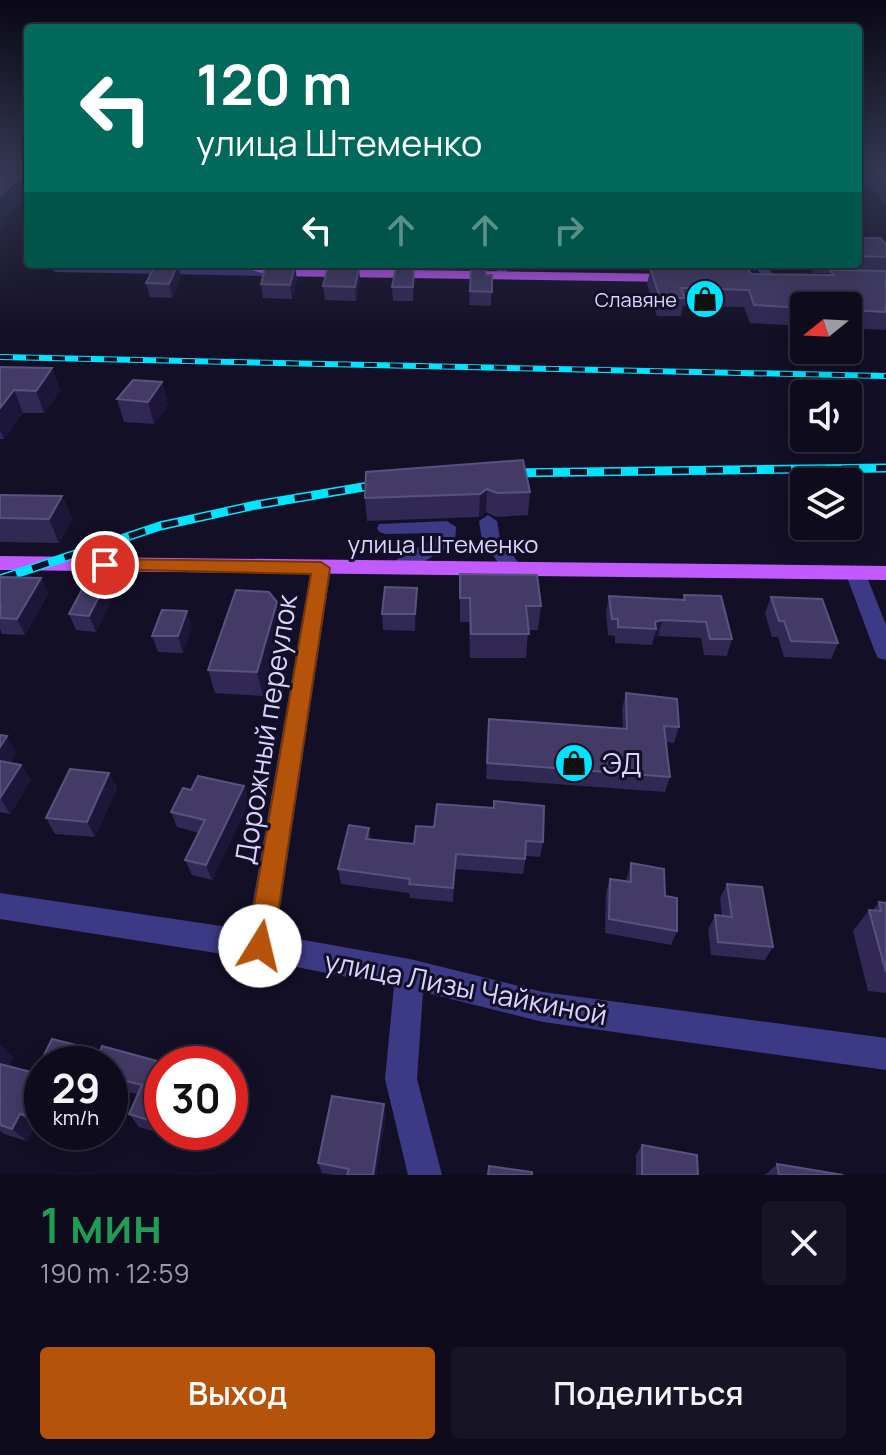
<!DOCTYPE html>
<html lang="ru">
<head>
<meta charset="utf-8">
<style>
  body { margin:0; font-family:Manrope,sans-serif; background:#171425; color:#f1f3f6; height:100vh; display:flex; flex-direction:column; font-size:30px; white-space:nowrap }
  * { box-sizing:border-box; margin:0 }
  p { font-size:26px; color:#9b9ba3 }
  .icon { flex:none; width:44px; height:44px; fill:none; stroke:currentColor; stroke-width:2; stroke-linecap:round; stroke-linejoin:round }
  .map { position:relative; height:1175px; overflow:hidden }
  .drawer { display:flex; flex-direction:column; background:#0e0b1c; flex:1 }
  .drawer>* { flex:none }
  .banner { position:absolute; left:24px; top:24px; width:838px; height:244px; border-radius:8px; box-shadow:0 4px 20px #0003,0 0 0 2px #2e2b3b; background:#00695c; color:#fff; overflow:hidden }
  .needle { width:52px; rotate:252deg }
  .buttons { position:absolute; left:790px; top:292px; display:grid; gap:16px }
  .buttons a { display:grid; place-items:center; width:72px; height:72px; border-radius:8px; background:#0e0b1c; box-shadow:0 4px 20px #0003,0 0 0 2px #2e2b3b; font-size:40px }
  .speed { position:absolute; left:24px; top:1046px; display:flex; gap:16px; font-size:40px; font-weight:700; text-align:center }
  .speed>* { display:grid; place-content:center; width:104px; height:104px; border-radius:50%; background:#0e0b1c; box-shadow:0 4px 20px #0003,0 0 0 2px #2e2b3b; line-height:1 }
  .speed small { font-size:20px; font-weight:400 }
  .speed .limit { border:12px solid #d22; background:#fff; color:#111 }
  .pin { position:absolute; display:grid; place-items:center; width:68px; height:68px; color:#fff; margin:-34px; border:4px solid #fff; border-radius:50%; box-shadow:0 2px 8px #0007 }
  .me { position:absolute; width:88px; margin:-44px; rotate:9deg; stroke-linejoin:round; filter:drop-shadow(0 0 6px #0008) }
  .turn { display:flex; align-items:center; gap:28px; height:168px; padding:0 40px; font-size:36px }
  .turn .icon { width:104px; height:104px; stroke-width:2.5 }
  .turn b { display:block; font-size:56px; line-height:68px }
  .lanes { display:flex; align-items:center; height:76px; padding:0 40px; background:#0003; justify-content:center; gap:40px; direction:ltr }
  .lanes .off { opacity:.35 }
  .round { display:grid; place-items:center; flex:none; width:84px; height:84px; border-radius:8px; background:#171425 }
  .summary { display:flex; align-items:center; justify-content:space-between; height:136px; padding:0 40px }
  h1 { font-size:48px; font-weight:600; line-height:60px; color:#1e9e55 }
  .primary-button { display:flex; gap:16px; margin-top:auto; padding:16px 40px }
  .primary-button a { flex:1; height:92px; border-radius:8px; background:#b45309; color:#fff; font-size:32px; font-weight:600; line-height:92px; text-align:center }
  .primary-button a+a { background:#171425; color:#f1f3f6 }
  .map>svg:first-child { display:block }
  .lines { fill:none; stroke-linecap:round; stroke-linejoin:round }
  .minor { fill:#3d3a85; fill-rule:evenodd }
  .major { fill:#c25bff; fill-rule:evenodd }
  .rail-far1-casing { stroke:#00e5ff; stroke-width:6 }
  .rail-casing { stroke:#00e5ff; stroke-width:9 }
  .rail-far1 { stroke:#130f26; stroke-width:4; stroke-dasharray:13; stroke-linecap:butt }
  .rail { stroke:#130f26; stroke-width:6; stroke-dasharray:17; stroke-linecap:butt }
  .wall { fill:#312854 }
  .shaded-wall { fill:#1d163a }
  .building { fill:#433a66; stroke:#5a527e; stroke-width:2 }
  .route { fill:#b45309; stroke:#753606; stroke-width:2 }
  .labels { text-anchor:middle; dominant-baseline:central; stroke-width:6; stroke-linejoin:round; paint-order:stroke }
  .far-poi-label { font-size:20px; fill:#d9d4ff; stroke:#130f26; text-anchor:end }
  .street-label { font-size:24px; fill:#d9d4ff; stroke:#130f26 }
  .near-street-label { font-size:28px; fill:#d9d4ff; stroke:#130f26 }
  .near-poi-label { font-size:28px; fill:#d9d4ff; stroke:#130f26; text-anchor:start }
</style>
</head>
<body>
<div class="map">
<svg width="886" height="1175" viewBox="0 0 886 1175">
  <rect width="100%" height="100%" fill="#130f26"/>
  <g class="lines">
    <!-- minor -->
    <g class="minor">
      <path d="M 50,264 L 271,268 L 277,272 L 271,276 L 55,272 L 49,268 Z"/>
      <path d="M 495,264 L 507,264 L 507,278 L 499,278 Z"/>
      <path d="M 754,264 L 766,264 L 776,280 L 774,283 L 766,283 Z"/>
      <path d="M 488,515 L 497,521 L 500,539 L 524,570 L 521,575 L 507,575 L 482,540 L 479,521 Z"/>
      <path d="M 447,521 L 456,527 L 455,543 L 403,574 L 389,574 L 386,569 L 389,564 L 438,536 L 438,533 L 386,534 L 379,532 L 377,528 L 379,524 Z"/>
      <path d="M 321,561 L 331,568 L 276,935 L 410,959 L 543,992 L 886,1038 L 886,1070 L 543,1022 L 423,992 L 417,1079 L 442,1175 L 408,1175 L 385,1079 L 394,986 L 260,960 L 0,919 L 0,893 L 248,930 L 311,568 Z"/>
      <path d="M 855,565 L 865,572 L 886,625 L 886,660 L 878,658 L 875,652 L 845,572 Z"/>
    </g>
    <!-- major -->
    <g class="major">
      <path d="M 234,264 L 271,268 L 674,274 L 680,278 L 674,282 L 271,276 Z"/>
      <path d="M 0,556 L 886,566 L 886,580 L 0,570 Z"/>
    </g>
    <defs>
      <path id="rail-far1" d="M 0,357 L 886,376"/>
      <g id="rail">
        <path d="M 502,473 L 886,468"/>
        <path d="M 0,579 L 160,526 L 256,505 L 387,483"/>
      </g>
    </defs>
    <!-- rail-far1 casing -->
    <use href="#rail-far1" class="rail-far1-casing"/>
    <!-- rail casing -->
    <use href="#rail" class="rail-casing"/>
    <!-- rail-far1 -->
    <use href="#rail-far1" class="rail-far1"/>
    <!-- rail -->
    <use href="#rail" class="rail"/>
  </g>
  <!-- wall -->
  <g class="wall">
    <path d="M 858,168 L 886,168 L 886,204 L 865,182 L 858,182 Z"/>
    <path d="M 858,238 L 886,244 L 886,330 L 848,328 L 848,306 L 804,306 L 804,326 L 750,323 L 744,307 L 683,306 L 681,316 L 657,316 L 647,284 L 650,271 L 643,270 L 641,264 L 737,264 L 736,269 L 751,274 L 828,275 L 829,273 L 814,273 L 807,264 L 858,264 Z"/>
    <rect x="272" y="264" width="28" height="1"/>
    <path d="M 332,264 L 363,264 L 362,266 L 333,266 Z"/>
    <rect x="399" y="264" width="16" height="3"/>
    <rect x="471" y="264" width="12" height="4"/>
    <path d="M 471,268 L 486,275 L 492,275 L 491,306 L 469,305 Z"/>
    <path d="M 181,277 L 172,298 L 150,297 L 146,283 Z"/>
    <path d="M 297,279 L 292,299 L 263,298 L 261,284 Z"/>
    <path d="M 360,280 L 356,301 L 325,300 L 323,286 Z"/>
    <path d="M 414,281 L 413,301 L 393,301 L 392,287 Z"/>
    <path d="M 0,367 L 52,368 L 60,391 L 44,413 L 23,413 L 4,439 L 0,439 Z"/>
    <path d="M 162,382 L 168,405 L 154,424 L 124,422 L 117,399 Z"/>
    <path d="M 366,472 L 530,492 L 528,515 L 496,517 L 486,512 L 479,517 L 367,521 L 365,498 Z"/>
    <path d="M 0,495 L 62,496 L 72,519 L 59,543 L 0,542 Z"/>
    <path d="M 460,574 L 541,606 L 538,630 L 528,630 L 526,658 L 470,658 L 469,622 L 460,622 Z"/>
    <path d="M 0,577 L 41,578 L 48,594 L 25,635 L 2,634 L 0,629 Z"/>
    <path d="M 417,588 L 415,631 L 383,630 L 382,614 Z"/>
    <path d="M 684,595 L 732,639 L 727,656 L 704,655 L 701,638 L 658,636 L 654,637 L 652,645 L 615,643 L 615,636 L 608,635 L 606,612 L 609,596 L 682,600 Z"/>
    <path d="M 771,597 L 838,643 L 831,659 L 784,657 L 778,637 L 772,637 L 765,613 Z"/>
    <path d="M 111,601 L 96,632 L 76,630 L 69,614 Z"/>
    <path d="M 277,602 L 282,626 L 263,696 L 215,693 L 208,670 Z"/>
    <path d="M 192,627 L 183,653 L 158,652 L 152,636 Z"/>
    <path d="M 626,693 L 679,727 L 674,743 L 666,742 L 670,777 L 665,792 L 486,779 L 489,719 L 623,728 L 622,709 Z"/>
    <path d="M 0,735 L 16,752 L 10,763 L 21,765 L 31,780 L 10,814 L 0,812 Z"/>
    <path d="M 109,773 L 117,788 L 95,837 L 55,834 L 46,818 Z"/>
    <path d="M 244,786 L 249,802 L 212,880 L 192,875 L 185,860 L 199,833 L 177,827 L 171,812 L 191,790 Z"/>
    <path d="M 416,826 L 543,842 L 540,857 L 526,856 L 523,874 L 455,869 L 453,902 L 410,898 L 409,893 L 341,884 L 338,869 L 369,828 L 370,839 L 414,844 Z"/>
    <path d="M 631,863 L 665,896 L 677,931 L 671,945 L 605,933 L 606,893 L 610,879 L 626,881 Z"/>
    <path d="M 727,884 L 773,947 L 765,960 L 711,955 L 708,930 L 715,915 L 722,916 L 720,898 Z"/>
    <path d="M 879,902 L 886,903 L 886,993 L 868,991 L 853,931 L 869,910 L 873,910 Z"/>
    <path d="M 52,1039 L 100,1051 L 102,1046 L 168,1064 L 162,1064 L 162,1132 L 187,1132 L 184,1140 L 139,1127 L 129,1114 L 138,1094 L 110,1088 L 110,1064 L 42,1064 L 42,1128 L 35,1126 L 27,1141 L 4,1134 L 0,1131 L 0,1045 L 13,1058 L 9,1066 L 35,1073 Z"/>
    <path d="M 384,1104 L 386,1115 L 376,1175 L 335,1175 L 322,1173 L 318,1163 Z"/>
    <path d="M 642,1145 L 698,1175 L 636,1175 L 636,1155 Z"/>
    <path d="M 777,1164 L 843,1175 L 765,1175 Z"/>
  </g>
  <!-- shaded-wall -->
  <g class="shaded-wall">
    <path d="M 28,171 L 28,196 L 4,219 L 5,223 L 0,228 L 0,195 Z"/>
    <path d="M 178,264 L 181,277 L 172,298 L 169,284 Z"/>
    <path d="M 295,266 L 297,279 L 292,299 L 290,285 Z"/>
    <path d="M 359,267 L 360,280 L 356,301 L 355,287 Z"/>
    <path d="M 52,368 L 60,391 L 44,413 L 36,391 Z"/>
    <path d="M 162,382 L 168,405 L 154,424 L 148,402 Z"/>
    <path d="M 14,390 L 23,413 L 4,439 L 0,431 L 0,408 Z"/>
    <path d="M 487,489 L 486,512 L 479,517 L 480,494 Z"/>
    <path d="M 62,496 L 72,519 L 59,543 L 49,519 Z"/>
    <path d="M 41,578 L 48,594 L 25,635 L 17,619 Z"/>
    <path d="M 105,585 L 111,601 L 96,632 L 89,616 Z"/>
    <path d="M 417,588 L 417,604 L 415,631 L 415,614 Z"/>
    <path d="M 277,602 L 282,626 L 263,696 L 257,672 Z"/>
    <path d="M 187,611 L 192,627 L 183,653 L 178,636 Z"/>
    <path d="M 662,620 L 658,636 L 654,637 L 656,629 L 655,622 Z"/>
    <path d="M 7,736 L 16,752 L 2,775 L 0,773 L 0,747 Z"/>
    <path d="M 21,765 L 31,780 L 10,814 L 0,798 Z"/>
    <path d="M 109,773 L 117,788 L 95,837 L 87,822 Z"/>
    <path d="M 244,786 L 249,802 L 212,880 L 206,865 Z"/>
    <path d="M 0,1045 L 13,1058 L 5,1075 L 0,1070 Z"/>
    <path d="M 384,1104 L 386,1115 L 376,1175 L 373,1175 Z"/>
    <path d="M 42,1110 L 42,1123 L 37,1119 Z"/>
    <path d="M 20,1114 L 35,1126 L 27,1141 L 12,1129 Z"/>
    <path d="M 177,1132 L 187,1132 L 184,1140 Z"/>
  </g>
  <!-- building -->
  <g class="building">
    <path d="M 9,168 L 28,168 L 28,171 L 0,195 L 0,176 L 5,176 Z"/>
    <path d="M 871,168 L 886,168 L 886,183 Z"/>
    <path d="M 858,238 L 880,238 L 886,244 L 886,257 L 858,256 Z"/>
    <path d="M 156,264 L 178,264 L 169,284 L 146,283 Z"/>
    <path d="M 266,265 L 295,266 L 290,285 L 261,284 Z"/>
    <path d="M 328,266 L 359,267 L 355,287 L 323,286 Z"/>
    <path d="M 396,267 L 414,267 L 413,287 L 392,287 Z"/>
    <path d="M 650,267 L 748,269 L 751,274 L 834,275 L 830,270 L 886,271 L 886,312 L 848,310 L 848,306 L 804,306 L 804,308 L 754,305 L 749,290 L 681,288 L 685,298 L 660,298 Z"/>
    <path d="M 471,268 L 485,268 L 486,275 L 492,275 L 492,292 L 470,291 Z"/>
    <path d="M 0,367 L 52,368 L 36,391 L 14,390 L 0,408 Z"/>
    <path d="M 133,380 L 162,382 L 148,402 L 117,399 Z"/>
    <path d="M 523,460 L 530,492 L 497,493 L 487,489 L 480,494 L 365,498 L 366,472 Z"/>
    <path d="M 0,495 L 62,496 L 49,519 L 0,518 Z"/>
    <path d="M 460,574 L 537,575 L 541,606 L 526,606 L 529,634 L 471,634 L 470,598 L 460,598 Z"/>
    <path d="M 0,577 L 41,578 L 17,619 L 0,618 L 1,606 L 0,606 Z"/>
    <path d="M 85,584 L 105,585 L 89,616 L 69,614 Z"/>
    <path d="M 385,587 L 417,588 L 415,614 L 382,614 Z"/>
    <path d="M 236,590 L 269,592 L 277,602 L 257,672 L 208,670 Z"/>
    <path d="M 684,595 L 721,596 L 732,639 L 710,639 L 706,622 L 662,620 L 655,622 L 656,629 L 618,627 L 618,619 L 612,619 L 609,596 L 685,600 Z"/>
    <path d="M 771,597 L 822,599 L 838,643 L 791,641 L 784,621 L 779,621 Z"/>
    <path d="M 162,610 L 187,611 L 178,636 L 152,636 Z"/>
    <path d="M 626,693 L 677,699 L 679,727 L 664,726 L 670,777 L 487,763 L 489,719 L 627,729 Z"/>
    <path d="M 0,735 L 7,736 L 0,747 Z"/>
    <path d="M 0,761 L 21,765 L 0,798 Z"/>
    <path d="M 70,769 L 109,773 L 87,822 L 46,818 Z"/>
    <path d="M 198,776 L 244,786 L 206,865 L 185,860 L 205,820 L 171,812 L 183,788 L 191,790 Z"/>
    <path d="M 494,801 L 544,806 L 543,842 L 526,841 L 525,859 L 456,854 L 453,888 L 409,884 L 410,879 L 338,869 L 349,825 L 369,828 L 366,839 L 414,844 L 416,826 L 434,827 L 437,804 L 494,808 Z"/>
    <path d="M 631,863 L 664,869 L 665,896 L 677,898 L 677,931 L 609,919 L 610,879 L 631,882 Z"/>
    <path d="M 727,884 L 762,887 L 773,947 L 718,942 L 715,915 L 732,917 Z"/>
    <path d="M 879,902 L 886,903 L 886,972 L 869,910 L 881,911 Z"/>
    <path d="M 52,1039 L 100,1051 L 102,1046 L 168,1064 L 162,1064 L 162,1124 L 129,1114 L 142,1085 L 110,1077 L 110,1064 L 42,1064 L 42,1110 L 37,1119 L 20,1114 L 12,1129 L 0,1125 L 0,1064 L 35,1073 Z"/>
    <path d="M 332,1096 L 384,1104 L 373,1175 L 347,1175 L 349,1169 L 318,1163 Z"/>
    <path d="M 642,1145 L 697,1155 L 698,1175 L 642,1175 Z"/>
    <path d="M 777,1164 L 843,1175 L 779,1175 Z"/>
    <path d="M 489,1166 L 532,1172 L 532,1175 L 488,1175 Z"/>
  </g>
  <!-- sky -->
  <linearGradient id="sky" x2="0" y2="1"><stop stop-color="#0a0815"/><stop offset="0.5" stop-color="#333752"/><stop offset="1" stop-color="#333752" stop-opacity="0"/></linearGradient>
  <rect width="886" height="333" fill="url(#sky)"/>
  <!-- route -->
  <path class="route" d="M 105,559 L 321,562 L 330,568 L 273,946 L 269,955 L 260,959 L 251,955 L 247,946 L 311,574 L 98,569 L 96,565 L 98,560 Z"/>
  <!-- icons -->
  <defs>
    <symbol id="shop-disc" viewBox="-11 -11 22 22"><circle r="9.5" fill="#00e5ff" stroke="#130f26"/><path d="M-5-2.5h2.3a2.7 3.5 0 0 1 5.4 0H5L5.5 6h-11ZM-1.5-2.5h3a1.5 2.3 0 0 0-3 0Z" fill="#111"/></symbol>
  </defs>
  <g fill-rule="evenodd">
    <use href="#shop-disc" x="683" y="277" width="44" height="44"/>
    <use href="#shop-disc" x="552" y="741" width="44" height="44"/>
  </g>
  <g class="labels">
    <!-- far-poi labels -->
    <g class="far-poi-label">
      <text x="677" y="299">Славяне</text>
    </g>
    <!-- street labels -->
    <g class="street-label">
      <text x="443" y="543">улица Штеменко</text>
    </g>
    <!-- near-street labels -->
    <g class="near-street-label">
      <text transform="translate(265 729) rotate(-81)">Дорожный переулок</text>
      <text transform="translate(466 987) rotate(11)">улица Лизы Чайкиной</text>
    </g>
    <!-- near-poi labels -->
    <g class="near-poi-label">
      <text x="602" y="763">ЭД</text>
    </g>
  </g>
</svg>
<div class="buttons">
<a><svg class="needle" viewBox="-14 -14 28 28"><path d="M0-13l5 13h-10z" fill="#e53935"/><path d="M0 13l5-13h-10z" fill="#9b9ba3"/></svg></a>
<a><svg class="icon" aria-label="sound" viewBox="0 0 24 24"><path d="M4 9h4l5-4v14l-5-4H4zM17 9q2 3 0 6"/></svg></a>
<a><svg class="icon" aria-label="layers" viewBox="0 0 24 24"><path d="M12 4l9 5-9 5-9-5zM3 14l9 5 9-5"/></svg></a>
</div>
<div class="speed"><div>29<small>km/h</small></div><div class="limit">30</div></div>
<div class="pin" style="left:105px;top:565px;background:#d93025"><svg class="icon" aria-label="arrive" viewBox="0 0 24 24"><path d="M6 21V4h12l-3 4 3 4H6"/></svg></div>
<svg class="me" style="left:260px;top:946px" viewBox="-20 -20 40 40"><circle r="19" fill="#fff"/><path d="M0-13L10 11 0 6-10 11z" fill="#b45309"/></svg>
<div class="banner">
<div class="turn"><svg class="icon" aria-label="left" viewBox="0 0 24 24"><path d="M17 20v-9H6M10 6l-5 5 5 5"/></svg><div><b>120 m</b>улица Штеменко</div></div>
<div class="lanes"><svg class="icon" aria-label="left" viewBox="0 0 24 24"><path d="M17 20v-9H6M10 6l-5 5 5 5"/></svg><svg class="icon off" aria-label="ahead" viewBox="0 0 24 24"><path d="M12 20V5M6 11l6-6 6 6"/></svg><svg class="icon off" aria-label="ahead" viewBox="0 0 24 24"><path d="M12 20V5M6 11l6-6 6 6"/></svg><svg class="icon off" aria-label="right" viewBox="0 0 24 24"><path d="M7 20v-9h11M14 6l5 5-5 5"/></svg></div>
</div>
</div>
<section class="drawer">
<div class="summary"><div><h1>1 мин</h1><p>190 m · 12:59</p></div><a class="round"><svg class="icon" aria-label="close" viewBox="0 0 24 24"><path d="M6 6l12 12M18 6L6 18"/></svg></a></div>
<div class="primary-button"><a>Выход</a><a>Поделиться</a></div>
</section>
</body>
</html>
